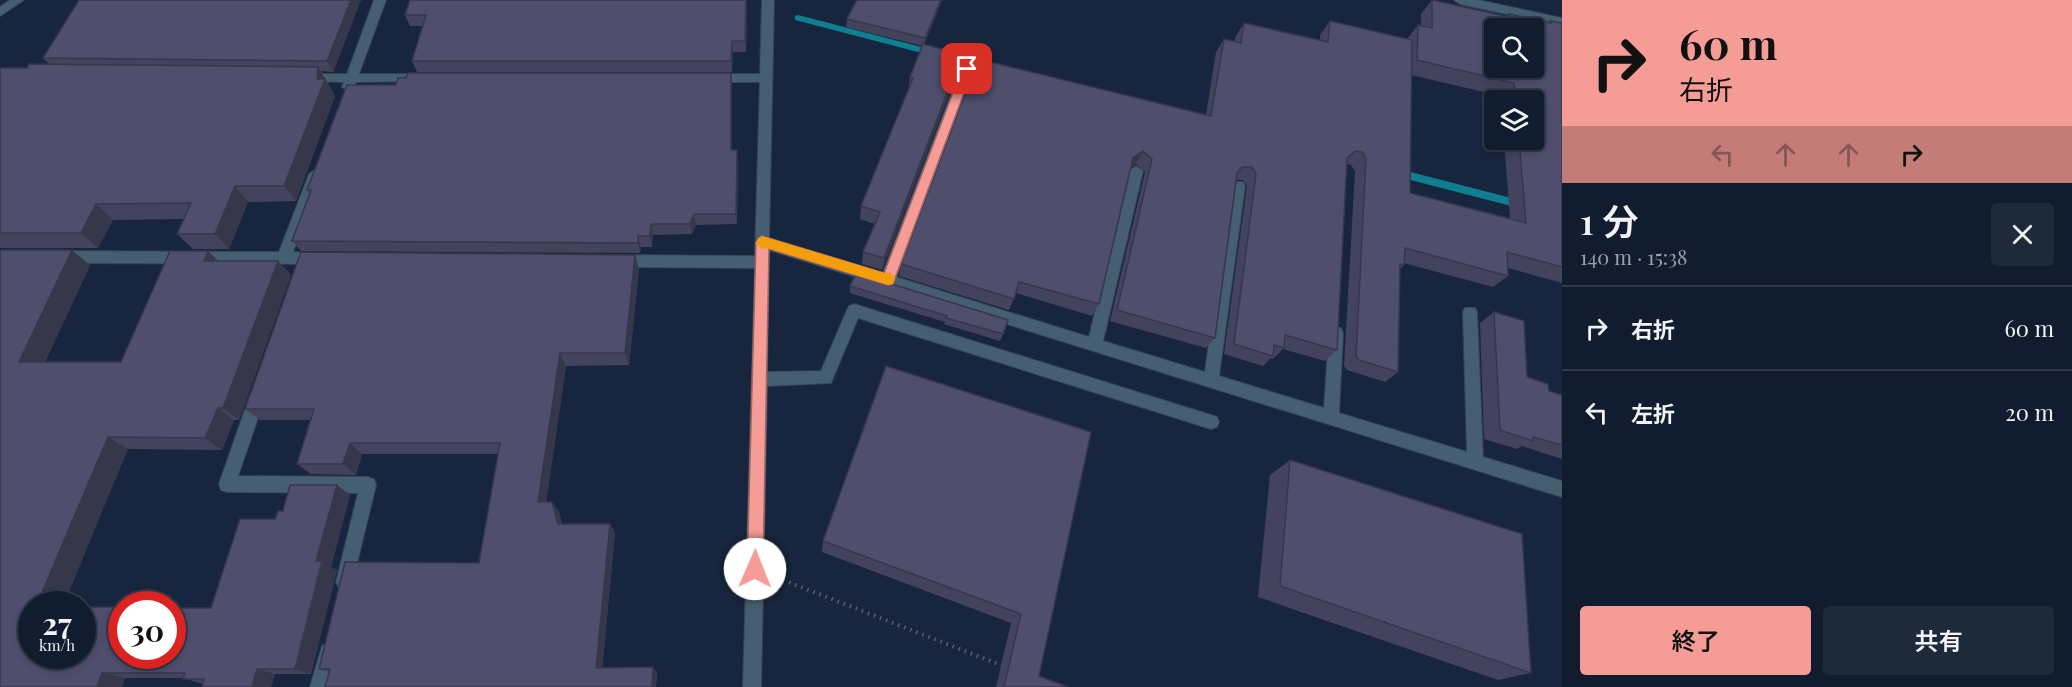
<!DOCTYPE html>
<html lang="ja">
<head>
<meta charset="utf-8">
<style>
  body { margin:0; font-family:"Playfair Display","Noto Sans JP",serif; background:#1e293a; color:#f1f3f6; height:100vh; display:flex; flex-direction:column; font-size:22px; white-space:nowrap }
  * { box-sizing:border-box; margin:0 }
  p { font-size:20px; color:#9ca1aa }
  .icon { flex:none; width:33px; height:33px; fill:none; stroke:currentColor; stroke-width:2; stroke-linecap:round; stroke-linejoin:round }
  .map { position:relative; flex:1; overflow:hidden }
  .drawer { display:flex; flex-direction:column; background:#111c2e; width:510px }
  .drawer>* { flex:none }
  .hud { background:#f59c96; color:#111; overflow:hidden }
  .controls { position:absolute; left:1484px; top:18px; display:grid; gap:12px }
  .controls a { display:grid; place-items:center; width:60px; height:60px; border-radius:6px; background:#111c2e; box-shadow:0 3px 9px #0003,0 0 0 2px #303a4a; font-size:30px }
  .speed { position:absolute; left:18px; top:591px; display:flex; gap:12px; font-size:30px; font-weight:700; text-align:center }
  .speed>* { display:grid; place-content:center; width:78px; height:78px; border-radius:50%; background:#111c2e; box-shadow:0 3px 9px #0003,0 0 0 2px #303a4a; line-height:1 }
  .speed small { font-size:15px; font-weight:400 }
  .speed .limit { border:9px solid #d22; background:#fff; color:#111 }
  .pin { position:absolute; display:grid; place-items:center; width:51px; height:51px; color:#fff; margin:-26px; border-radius:12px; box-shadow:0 3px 9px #0006 }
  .me { position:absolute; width:66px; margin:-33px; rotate:1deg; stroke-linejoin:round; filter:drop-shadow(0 0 4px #0008) }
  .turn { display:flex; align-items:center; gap:21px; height:126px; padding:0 18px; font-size:27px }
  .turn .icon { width:78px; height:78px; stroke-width:2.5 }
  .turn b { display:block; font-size:42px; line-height:51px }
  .lanes { display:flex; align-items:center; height:57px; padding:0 18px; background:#0003; justify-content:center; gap:30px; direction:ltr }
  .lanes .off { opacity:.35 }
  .round { display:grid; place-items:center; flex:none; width:63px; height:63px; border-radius:6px; background:#1e293a }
  .headline { display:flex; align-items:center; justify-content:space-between; height:102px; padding:0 18px }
  h1 { font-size:36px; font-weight:600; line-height:45px }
  .button { display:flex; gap:12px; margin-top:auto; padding:12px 18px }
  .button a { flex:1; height:69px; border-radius:6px; background:#f59c96; color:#111; font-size:24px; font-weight:600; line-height:69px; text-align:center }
  .button a+a { background:#1e293a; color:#f1f3f6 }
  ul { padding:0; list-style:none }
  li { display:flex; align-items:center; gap:18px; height:84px; padding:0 18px; border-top:2px solid #303a4a }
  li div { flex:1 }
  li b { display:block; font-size:22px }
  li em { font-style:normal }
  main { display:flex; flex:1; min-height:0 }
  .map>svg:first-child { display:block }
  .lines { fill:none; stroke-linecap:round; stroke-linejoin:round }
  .stream { fill:#0f7f8f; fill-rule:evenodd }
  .minor-casing { stroke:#344359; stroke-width:2 }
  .path { stroke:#546177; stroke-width:4; stroke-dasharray:1.5 5; stroke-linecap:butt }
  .minor { fill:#455f70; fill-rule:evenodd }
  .wall { fill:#44435e; fill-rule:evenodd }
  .shaded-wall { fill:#37374c }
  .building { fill:#4f4e6d; stroke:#37374c; stroke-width:1.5; fill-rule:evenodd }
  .route { fill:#f59c96; stroke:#9f6562; stroke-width:1.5 }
  .slow { fill:#f59e0b }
</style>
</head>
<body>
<main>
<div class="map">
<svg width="1562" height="687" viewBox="0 0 1562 687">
  <rect width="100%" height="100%" fill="#17263e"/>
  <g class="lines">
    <!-- stream -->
    <g class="stream">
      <path d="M 798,15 L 991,65 L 996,68 L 991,71 L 795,20 L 795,16 Z"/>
      <path d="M 1395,168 L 1523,201 L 1528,205 L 1523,209 L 1391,175 L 1390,172 Z"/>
    </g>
    <defs>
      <g id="minor">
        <path d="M 10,0 L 24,0 L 0,16 L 0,7 Z"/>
        <path d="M 374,0 L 386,0 L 359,74 L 417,74 L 421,75 L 421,81 L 356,82 L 352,90 L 348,91 L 342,87 L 344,82 L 302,81 L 300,78 L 306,74 L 347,74 Z"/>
        <path d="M 762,0 L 774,0 L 769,239 L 883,273 L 961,69 L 967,65 L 971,66 L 973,69 L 896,277 L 1089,337 L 1129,171 L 1136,166 L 1143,171 L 1103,341 L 1205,372 L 1231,186 L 1233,182 L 1243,182 L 1245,186 L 1219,376 L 1324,408 L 1329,333 L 1331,328 L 1336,327 L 1341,328 L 1343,333 L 1339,413 L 1467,452 L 1463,312 L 1465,308 L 1475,308 L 1477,312 L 1483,457 L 1562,481 L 1562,497 L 769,250 L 767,372 L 821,371 L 847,310 L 849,306 L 854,304 L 1211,415 L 1217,417 L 1219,422 L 1217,427 L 1211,429 L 858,318 L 831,383 L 767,386 L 761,687 L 743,687 L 755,268 L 618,267 L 611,261 L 618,255 L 755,256 L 760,82 L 711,82 L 705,78 L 711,74 L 760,74 Z"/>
        <path d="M 1454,0 L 1478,0 L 1562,18 L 1562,26 L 1460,4 Z"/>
        <path d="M 316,169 L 323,174 L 293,252 L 323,254 L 325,258 L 323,262 L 318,264 L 60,263 L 53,257 L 60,251 L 279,252 L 309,174 Z"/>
        <path d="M 258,388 L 263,390 L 266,395 L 238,476 L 368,477 L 374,479 L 376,485 L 351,588 L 345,591 L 339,588 L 336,582 L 358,493 L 227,492 L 221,490 L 219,484 L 250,395 L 253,390 Z"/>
        <path d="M 328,643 L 334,646 L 337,652 L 328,687 L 310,687 L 322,646 Z"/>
      </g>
    </defs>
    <!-- minor casing -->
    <use href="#minor" class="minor-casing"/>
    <!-- path -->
    <path class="path" d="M 783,580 L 1006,667"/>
    <!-- minor -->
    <use href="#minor" class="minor"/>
  </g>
  <!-- wall -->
  <g class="wall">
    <path d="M 361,0 L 333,72 L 321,71 L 335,96 L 296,201 L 248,202 L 229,249 L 193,249 L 177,234 L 184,219 L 113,220 L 98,248 L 0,248 L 0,68 L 27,68 L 49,64 L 43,58 Z"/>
    <path d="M 747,0 L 746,52 L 733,52 L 732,72 L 417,72 L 412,61 L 422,26 L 410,26 L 405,15 Z"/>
    <path d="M 942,0 L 924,45 L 959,69 L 882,270 L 862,264 L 863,252 L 875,224 L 860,219 L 861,206 L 908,91 L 910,77 L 923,46 L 846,27 L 847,19 Z"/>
    <path d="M 1432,0 L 1507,16 L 1509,14 L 1549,23 L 1550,21 L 1562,23 L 1562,283 L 1508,268 L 1508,276 L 1493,287 L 1404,263 L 1404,265 L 1400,269 L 1398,372 L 1385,382 L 1347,370 L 1344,366 L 1355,171 L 1351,165 L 1347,164 L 1337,350 L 1325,361 L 1283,349 L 1273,359 L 1271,358 L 1263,366 L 1224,354 L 1247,186 L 1243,180 L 1237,180 L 1215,338 L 1206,348 L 1110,321 L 1145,172 L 1136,164 L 1131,167 L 1099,304 L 1092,316 L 1016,293 L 1009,310 L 899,276 L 901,264 L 1206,115 L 1216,52 L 1224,39 L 1235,41 L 1236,36 L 1244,23 L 1320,40 L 1320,35 L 1330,21 L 1407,39 L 1418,25 L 1421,25 L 1421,14 ZM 1411,75 L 1501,96 L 1502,100 L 1533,100 L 1533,140 L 1504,140 L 1510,218 L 1410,193 Z"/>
    <path d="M 731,73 L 731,150 L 738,161 L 737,224 L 696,225 L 692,234 L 653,235 L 652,247 L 641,247 L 640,253 L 301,251 L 292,241 L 310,194 L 307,190 L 396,85 Z"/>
    <path d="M 0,250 L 90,265 L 45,362 L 121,362 L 208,251 L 218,261 L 278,261 L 291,275 L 239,420 L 234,420 L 222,450 L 128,449 L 32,656 L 211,608 L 283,511 L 350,495 L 331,567 L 337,570 L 311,674 L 275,674 L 271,687 L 202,687 L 203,684 L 183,678 L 125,678 L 122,687 L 0,687 Z"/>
    <path d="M 635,255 L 639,269 L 629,365 L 566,366 L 546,502 L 552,502 L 559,512 L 562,524 L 610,524 L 615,533 L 602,667 L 657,672 L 656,687 L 325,687 L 329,672 L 319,669 L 479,563 L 498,454 L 362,454 L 356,475 L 311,474 L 297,464 L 310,420 L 260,420 L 245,409 Z"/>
    <path d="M 856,273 L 1003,334 L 1000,341 L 944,324 L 945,322 L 850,293 L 850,286 Z"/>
    <path d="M 1494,312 L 1527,377 L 1549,391 L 1562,395 L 1562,459 L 1522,446 L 1517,449 L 1484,439 L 1480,323 Z"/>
    <path d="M 1091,432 L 1039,676 L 1068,687 L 996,687 L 1011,623 L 822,552 L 823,541 Z"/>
    <path d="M 1290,460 L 1531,673 L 1498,680 L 1258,597 L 1270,475 Z"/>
  </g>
  <!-- shaded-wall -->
  <g class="shaded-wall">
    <path d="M 351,0 L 361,0 L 333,72 L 327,61 Z"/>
    <path d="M 746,0 L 747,0 L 746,52 L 745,41 Z"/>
    <path d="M 941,0 L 942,0 L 923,46 L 925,38 Z"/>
    <path d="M 732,41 L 733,52 L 732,72 L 731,61 Z"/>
    <path d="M 962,54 L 959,69 L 882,270 L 884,258 Z"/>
    <path d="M 318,67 L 335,96 L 296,201 L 284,186 L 317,79 Z"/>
    <path d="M 731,73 L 732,84 L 731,161 Z"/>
    <path d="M 737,150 L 738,161 L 737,224 L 736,214 Z"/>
    <path d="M 1143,151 L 1136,164 L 1127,170 L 1133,158 Z"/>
    <path d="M 235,186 L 248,202 L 229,249 L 215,234 Z"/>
    <path d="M 96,204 L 113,220 L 98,248 L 81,233 Z"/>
    <path d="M 694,214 L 696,225 L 692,234 L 690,224 Z"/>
    <path d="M 651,224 L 653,235 L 652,247 L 650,236 Z"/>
    <path d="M 638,236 L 641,247 L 640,253 L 638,243 Z"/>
    <path d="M 72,250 L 90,265 L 39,375 L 19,362 Z"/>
    <path d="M 208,251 L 223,266 L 204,261 Z"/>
    <path d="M 635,255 L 639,269 L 629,365 L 625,353 Z"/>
    <path d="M 278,261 L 291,275 L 239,420 L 223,408 Z"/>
    <path d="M 560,353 L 566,366 L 545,511 L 538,502 Z"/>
    <path d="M 218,408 L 234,420 L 222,450 L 205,438 Z"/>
    <path d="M 108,437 L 128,449 L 64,604 L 37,604 Z"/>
    <path d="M 350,443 L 362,454 L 356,475 L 343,464 Z"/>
    <path d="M 337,485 L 350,495 L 331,567 L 337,570 L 311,674 L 295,669 L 316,561 Z"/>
    <path d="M 552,502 L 559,512 L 564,532 L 558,524 Z"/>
    <path d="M 610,524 L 615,533 L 602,673 L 596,668 Z"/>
    <path d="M 653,667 L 657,672 L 656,687 L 652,687 Z"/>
    <path d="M 257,669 L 275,674 L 271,687 L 252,687 Z"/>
    <path d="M 102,673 L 125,678 L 122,687 L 97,687 Z"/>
  </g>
  <!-- building -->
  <g class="building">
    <path d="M 79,0 L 351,0 L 327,61 L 43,58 Z"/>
    <path d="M 410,0 L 746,0 L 745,41 L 732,41 L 731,61 L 412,61 L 426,15 L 405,15 Z"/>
    <path d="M 857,0 L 941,0 L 925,38 L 847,19 Z"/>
    <path d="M 1432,0 L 1509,17 L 1509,14 L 1551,23 L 1550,21 L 1562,23 L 1562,267 L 1507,252 L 1508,276 L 1405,248 L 1404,265 L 1400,264 L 1398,372 L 1359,360 L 1356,356 L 1366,158 L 1362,152 L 1355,151 L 1347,158 L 1337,350 L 1285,335 L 1284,348 L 1274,345 L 1273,356 L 1234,344 L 1256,174 L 1252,167 L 1242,167 L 1237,173 L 1215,338 L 1117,310 L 1152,159 L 1143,151 L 1133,158 L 1099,304 L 1019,282 L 1014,299 L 901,264 L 978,59 L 1211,116 L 1224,39 L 1241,43 L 1244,23 L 1328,42 L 1330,21 L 1412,40 L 1410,193 L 1526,223 L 1519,140 L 1533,140 L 1533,100 L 1516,100 L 1514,83 L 1417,60 L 1418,25 L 1432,28 ZM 1494,28 L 1533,28 L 1533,68 L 1494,68 Z"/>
    <path d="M 923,44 L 962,54 L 884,258 L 863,252 L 880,212 L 861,206 L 913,78 L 910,77 Z"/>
    <path d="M 29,64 L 318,67 L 317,79 L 325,79 L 284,186 L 235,186 L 215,234 L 177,234 L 191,203 L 96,204 L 81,233 L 0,233 L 0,68 L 27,68 Z"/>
    <path d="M 408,73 L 731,73 L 731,150 L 737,150 L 736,214 L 694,214 L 690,224 L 651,224 L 650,236 L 638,236 L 638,243 L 292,241 L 311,190 L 307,190 L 347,85 L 396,85 L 398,78 L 406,78 Z"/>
    <path d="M 0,250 L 72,250 L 19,362 L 121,362 L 170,251 L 208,251 L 204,261 L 278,261 L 223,408 L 218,408 L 205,438 L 108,437 L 37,604 L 32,604 L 32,656 L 82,656 L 82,607 L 122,607 L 122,656 L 172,656 L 172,608 L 211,608 L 240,519 L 275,519 L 278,511 L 283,511 L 290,485 L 337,485 L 316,561 L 322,561 L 295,669 L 257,669 L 252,687 L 202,687 L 204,679 L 183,679 L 185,673 L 102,673 L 97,687 L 0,687 Z"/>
    <path d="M 301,252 L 635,255 L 625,353 L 560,353 L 538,502 L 552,502 L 558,524 L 610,524 L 596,668 L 653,667 L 652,687 L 325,687 L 330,669 L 319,669 L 345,562 L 479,563 L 500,443 L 350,443 L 343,464 L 297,464 L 314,409 L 245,409 Z"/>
    <path d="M 856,273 L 1008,320 L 1003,334 L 946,318 L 947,316 L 850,286 Z"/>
    <path d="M 1494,312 L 1524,321 L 1527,377 L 1548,384 L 1549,391 L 1562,395 L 1562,445 L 1533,437 L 1533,441 L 1500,430 Z"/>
    <path d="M 886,366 L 1091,432 L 1039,676 L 1068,687 L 1004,687 L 1021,614 L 823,541 Z"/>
    <path d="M 1290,460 L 1522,534 L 1531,673 L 1280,586 Z"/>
  </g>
  <!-- route -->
  <path class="route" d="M 967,66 L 973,69 L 893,284 L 888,285 L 769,249 L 763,569 L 760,575 L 755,577 L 749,575 L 747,569 L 756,242 L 762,236 L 884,273 L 962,69 Z"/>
  <!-- slow -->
  <path class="slow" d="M 762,236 L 885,273 L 889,272 L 895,277 L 893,284 L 888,285 L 767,248 L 762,249 L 756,244 L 758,238 Z"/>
</svg>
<div class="controls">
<a><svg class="icon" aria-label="search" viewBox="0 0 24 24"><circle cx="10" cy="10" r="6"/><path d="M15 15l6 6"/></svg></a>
<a><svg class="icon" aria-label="layers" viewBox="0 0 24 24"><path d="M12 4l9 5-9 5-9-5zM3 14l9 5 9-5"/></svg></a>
</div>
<div class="speed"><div>27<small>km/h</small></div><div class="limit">30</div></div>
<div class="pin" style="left:967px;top:69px;background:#d93025"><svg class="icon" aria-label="arrive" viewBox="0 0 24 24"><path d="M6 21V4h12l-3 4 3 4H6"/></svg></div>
<svg class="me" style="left:755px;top:569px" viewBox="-20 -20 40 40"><circle r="19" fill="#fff"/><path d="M0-13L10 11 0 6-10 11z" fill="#f59c96"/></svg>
</div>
<section class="drawer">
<div class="hud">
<div class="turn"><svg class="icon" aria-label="right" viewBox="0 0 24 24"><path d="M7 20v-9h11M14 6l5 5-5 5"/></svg><div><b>60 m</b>右折</div></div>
<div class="lanes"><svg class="icon off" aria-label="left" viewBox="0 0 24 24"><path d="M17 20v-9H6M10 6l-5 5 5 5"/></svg><svg class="icon off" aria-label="ahead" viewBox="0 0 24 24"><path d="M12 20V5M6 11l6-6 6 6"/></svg><svg class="icon off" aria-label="ahead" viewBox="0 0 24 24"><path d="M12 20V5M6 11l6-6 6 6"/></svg><svg class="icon" aria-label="right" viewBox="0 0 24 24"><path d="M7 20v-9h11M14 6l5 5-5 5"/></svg></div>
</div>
<div class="headline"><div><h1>1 分</h1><p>140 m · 15:38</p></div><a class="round"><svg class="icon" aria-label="close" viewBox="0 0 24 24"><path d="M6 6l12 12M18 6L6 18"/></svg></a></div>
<ul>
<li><svg class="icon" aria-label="right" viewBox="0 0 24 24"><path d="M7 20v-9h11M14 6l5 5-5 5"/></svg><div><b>右折</b></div><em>60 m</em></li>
<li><svg class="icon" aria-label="left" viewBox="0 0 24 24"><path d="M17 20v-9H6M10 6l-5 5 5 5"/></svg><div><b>左折</b></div><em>20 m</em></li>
</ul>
<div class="button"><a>終了</a><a>共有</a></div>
</section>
</main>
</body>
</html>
